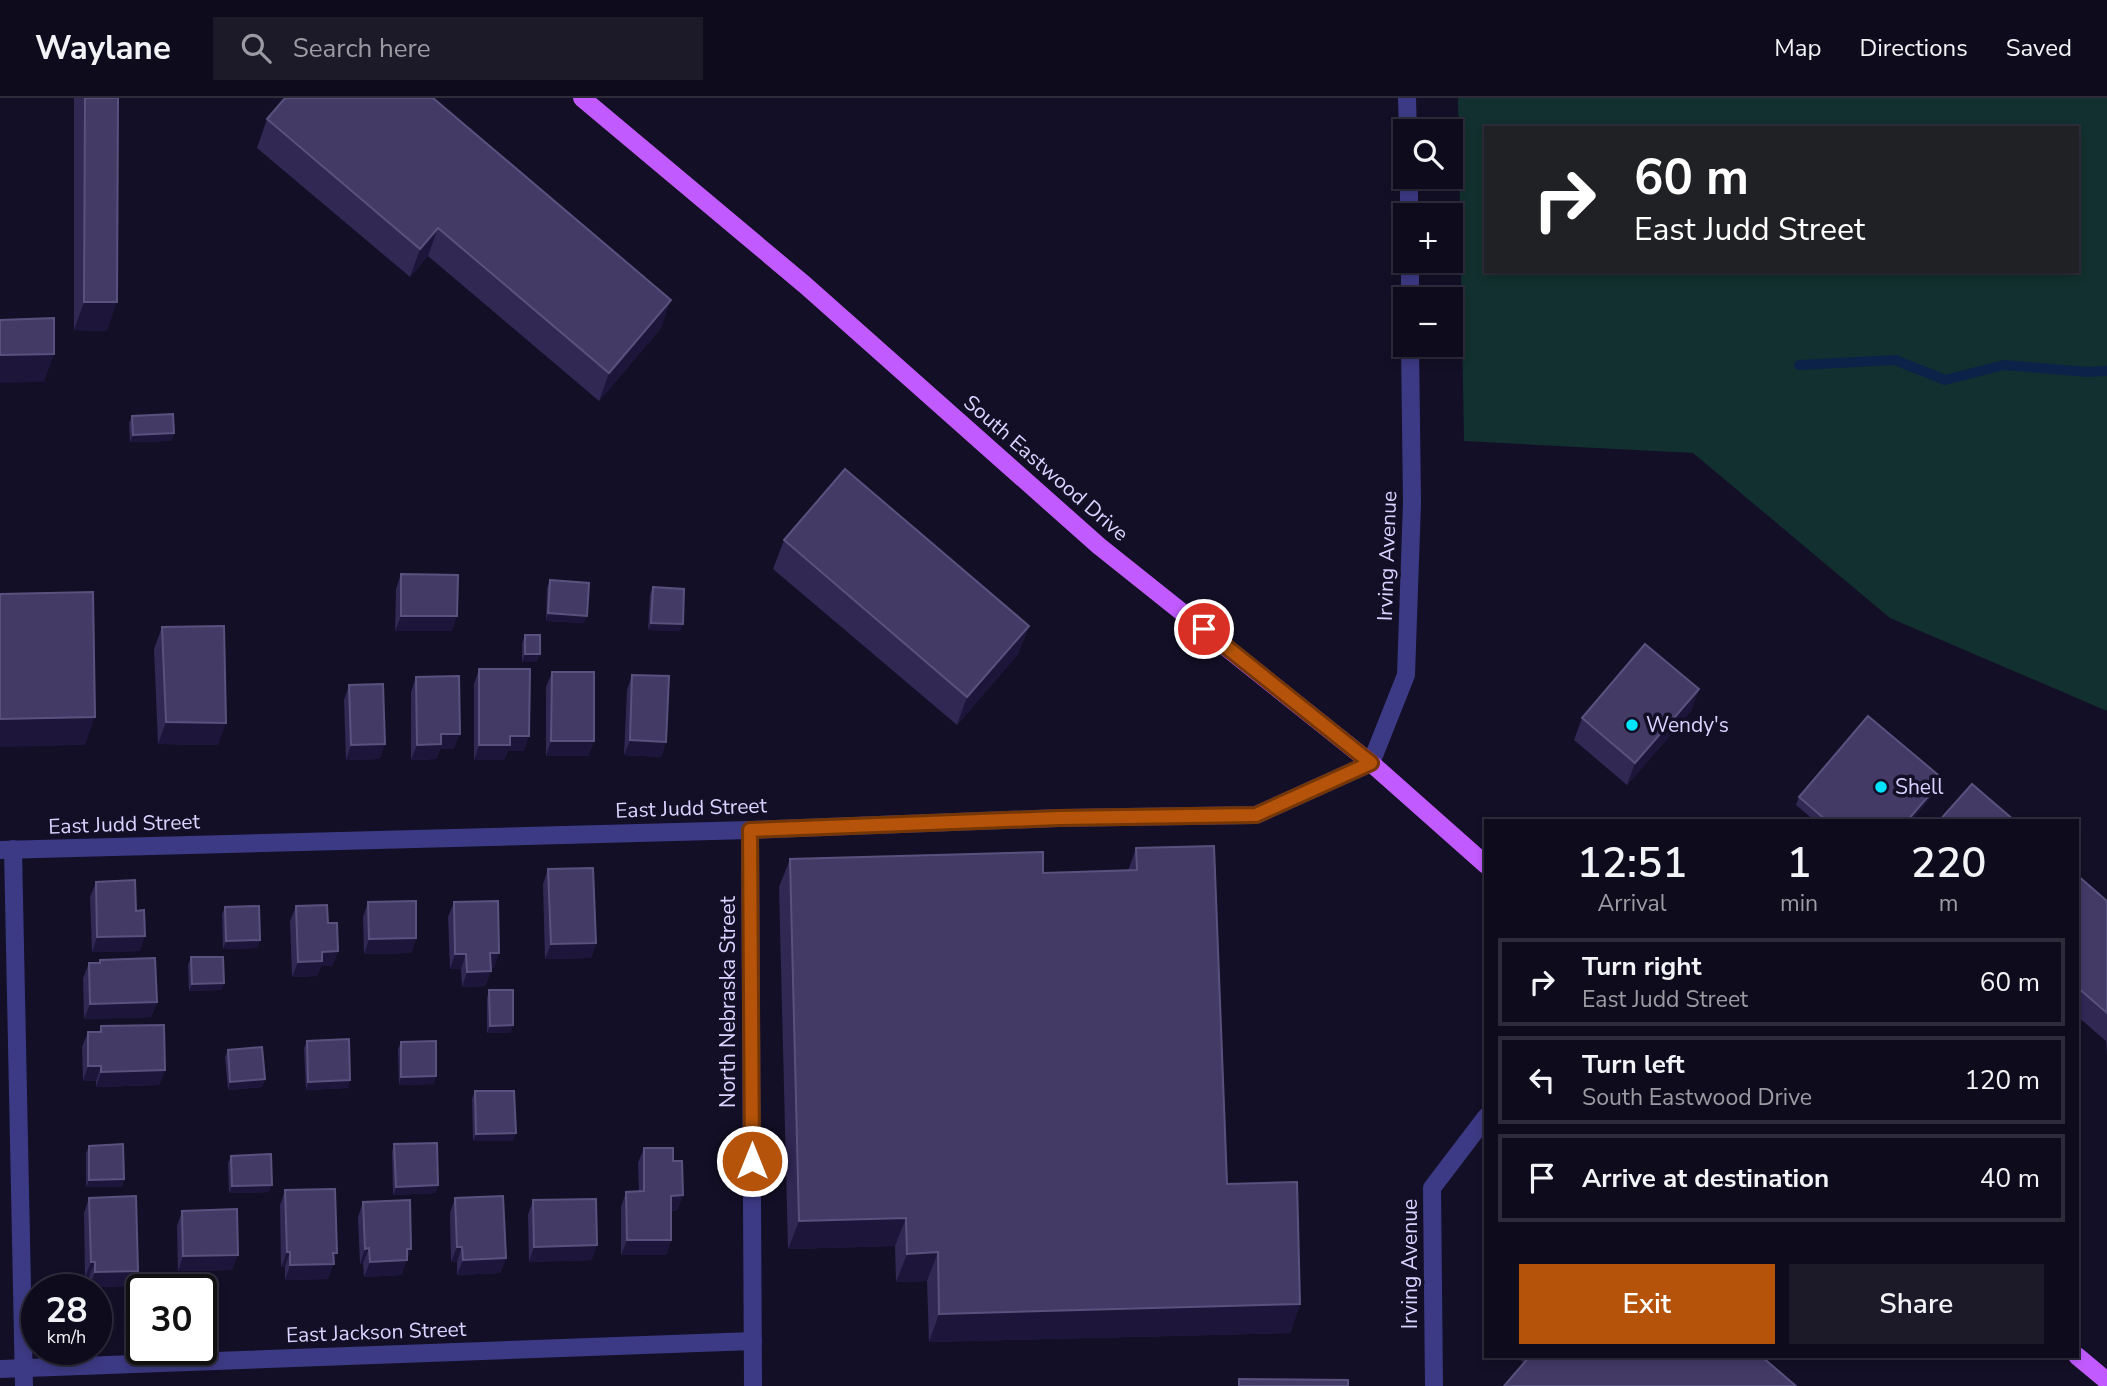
<!DOCTYPE html>
<html lang="en">
<head>
<meta charset="utf-8">
<style>
  body { margin:0; font-family:"Nunito Sans",sans-serif; background:#1c1929; color:#f1f3f6; height:100vh; display:flex; flex-direction:column; font-size:26px; white-space:nowrap }
  * { box-sizing:border-box; margin:0 }
  p { font-size:23px; color:#9b9ba3 }
  .icon { flex:none; width:38px; height:38px; fill:none; stroke:currentColor; stroke-width:2; stroke-linecap:round; stroke-linejoin:round }
  .map { position:relative; flex:1; overflow:hidden }
  .details { position:absolute; left:1484px; top:721px; width:595px; height:539px; display:flex; flex-direction:column; background:#0e0b1c; border-radius:0px; box-shadow:0 4px 10px #0003,0 0 0 2px #2e2b3b }
  .details>* { flex:none }
  .banner { position:absolute; left:1484px; top:28px; width:595px; height:147px; border-radius:0px; box-shadow:0 4px 10px #0003,0 0 0 2px #2e2b3b; background:#202124; color:#fff; overflow:hidden }
  .tools { position:absolute; left:1393px; top:21px; display:grid; gap:14px }
  .tools a { display:grid; place-items:center; width:70px; height:70px; border-radius:0px; background:#0e0b1c; box-shadow:0 4px 10px #0003,0 0 0 2px #2e2b3b; font-size:35px }
  .speed { position:absolute; left:21px; top:1176px; display:flex; gap:14px; font-size:35px; font-weight:700; text-align:center }
  .speed>* { display:grid; place-content:center; width:91px; height:91px; border-radius:50%; background:#0e0b1c; box-shadow:0 4px 10px #0003,0 0 0 2px #2e2b3b; line-height:1 }
  .speed small { font-size:18px; font-weight:400 }
  .speed .limit { border:4px solid #111; border-radius:10px; background:#fff; color:#111 }
  .pin { position:absolute; display:grid; place-items:center; width:60px; height:60px; color:#fff; margin:-30px; border:4px solid #fff; border-radius:50%; box-shadow:0 2px 7px #0007 }
  .me { position:absolute; width:77px; margin:-38px; rotate:0deg; stroke-linejoin:round; filter:drop-shadow(0 0 5px #0008) }
  .turn { display:flex; align-items:center; gap:24px; height:147px; padding:0 35px; font-size:32px }
  .turn .icon { width:91px; height:91px; stroke-width:2.5 }
  .turn b { display:block; font-size:49px; line-height:60px }
  .eta { display:flex; justify-content:space-evenly; align-items:center; height:119px; text-align:center }
  .eta b { font-size:42px; font-weight:600; line-height:49px }
  .cta { display:flex; gap:14px; margin-top:auto; padding:14px 35px }
  .cta a { flex:1; height:80px; border-radius:0px; background:#b45309; color:#fff; font-size:28px; font-weight:600; line-height:80px; text-align:center }
  .cta a+a { background:#1c1929; color:#f1f3f6 }
  ul { padding:0; list-style:none }
  li { display:flex; align-items:center; gap:21px; height:88px; margin:0 14px 10px; padding:0 21px; border:4px solid #2e2b3b; border-radius:0px }
  li div { flex:1 }
  li b { display:block; font-size:26px }
  li em { font-style:normal }
  header { display:flex; align-items:center; gap:42px; box-sizing:border-box; height:98px; padding:0 35px; background:#0e0b1c; border-bottom:2px solid #2e2b3b }
  header strong { font-size:33px }
  nav { display:flex; gap:38px; margin-inline-start:auto; font-size:24px }
  .search { width:490px; height:63px; background:#1c1929; display:flex; align-items:center; gap:18px; box-sizing:border-box; padding:0 24px; border-radius:0px; color:#9b9ba3; font-size:26px }
  .map>svg:first-child { display:block }
  .green { fill:#12302f; fill-rule:evenodd }
  .lines { fill:none; stroke-linecap:round; stroke-linejoin:round }
  .stream { stroke:#0c2248; stroke-width:10 }
  .street { stroke:#3d3a85; stroke-width:18 }
  .primary { stroke:#c25bff; stroke-width:18 }
  .wall { fill:#312854 }
  .shaded-wall { fill:#1d163a }
  .building { fill:#433a66; stroke:#5a527e; stroke-width:2 }
  .route-casing { stroke:#753606; stroke-width:18 }
  .route { stroke:#b45309; stroke-width:12 }
  .poi-dot { fill:#00e5ff; stroke:#130f26; stroke-width:2.5 }
  .labels { text-anchor:middle; dominant-baseline:central; stroke-width:7; stroke-linejoin:round; paint-order:stroke }
  .street-label { font-size:21px; fill:#d9d4ff; stroke:#130f26 }
  .poi-label { font-size:21px; fill:#d9d4ff; stroke:#130f26; text-anchor:start }
</style>
</head>
<body>
<header>
<strong>Waylane</strong>
<div class="search"><svg class="icon" aria-label="search" viewBox="0 0 24 24"><circle cx="10" cy="10" r="6"/><path d="M15 15l6 6"/></svg>Search here</div>
<nav><a>Map</a><a>Directions</a><a>Saved</a></nav>
</header>
<div class="map">
<svg width="2107" height="1288" viewBox="0 0 2107 1288">
  <rect width="100%" height="100%" fill="#130f26"/>
  <!-- green -->
  <path class="green" d="M 1458,0 L 2107,0 L 2107,613 L 1890,520 L 1693,355 L 1464,343 ZM 1486,30 L 2077,30 L 2077,173 L 1486,173 Z"/>
  <g class="lines">
    <!-- stream -->
    <path class="stream" d="M 1799,267 L 1895,262 L 1945,282 L 2004,267 L 2087,274 L 2107,273"/>
    <!-- street -->
    <g class="street">
      <path d="M 1407,0 L 1408,33"/>
      <path d="M 1409,79 L 1409,117"/>
      <path d="M 1410,163 L 1410,201"/>
      <path d="M 750,732 L 753,1288"/>
      <path d="M 13,751 L 24,1288"/>
      <path d="M 0,752 L 750,732 L 1059,720 L 1256,717 L 1371,665 L 1406,577 L 1412,405 L 1410,247"/>
      <path d="M 0,1271 L 753,1243"/>
      <path d="M 1434,1288 L 1432,1090 L 1486,1019"/>
    </g>
    <!-- primary -->
    <g class="primary">
      <path d="M 582,0 L 805,187 L 1099,448 L 1371,665 L 1486,767"/>
      <path d="M 2077,1258 L 2107,1283"/>
    </g>
  </g>
  <!-- wall -->
  <g class="wall">
    <path d="M 74,0 L 118,0 L 107,233 L 74,232 Z"/>
    <path d="M 267,21 L 661,230 L 599,303 L 428,158 L 410,179 L 257,50 Z"/>
    <path d="M 132,318 L 174,335 L 171,343 L 130,344 L 129,325 Z"/>
    <path d="M 784,442 L 1029,528 L 1018,556 L 957,627 L 773,471 Z"/>
    <path d="M 401,476 L 452,533 L 395,533 L 396,491 Z"/>
    <path d="M 550,482 L 584,525 L 546,523 L 547,490 Z"/>
    <path d="M 653,489 L 680,533 L 648,532 L 650,496 Z"/>
    <path d="M 162,529 L 218,647 L 158,646 L 154,551 Z"/>
    <path d="M 525,537 L 537,564 L 522,564 L 522,545 Z"/>
    <path d="M 479,571 L 524,653 L 508,653 L 504,662 L 474,662 L 474,586 Z"/>
    <path d="M 552,574 L 594,643 L 588,658 L 546,658 L 546,589 Z"/>
    <path d="M 632,577 L 666,644 L 661,659 L 624,657 L 627,592 Z"/>
    <path d="M 416,579 L 454,651 L 440,651 L 436,661 L 411,662 L 411,594 Z"/>
    <path d="M 349,587 L 385,646 L 379,661 L 346,662 L 344,602 Z"/>
    <path d="M 1699,591 L 1691,613 L 1627,687 L 1574,642 L 1582,620 Z"/>
    <path d="M 1943,681 L 1940,688 L 1911,723 L 1815,723 L 1796,707 L 1799,699 Z"/>
    <path d="M 1136,750 L 1227,1086 L 1300,1206 L 1290,1235 L 929,1244 L 927,1183 L 896,1184 L 895,1148 L 788,1151 L 779,789 L 790,761 L 1043,775 L 1128,773 Z"/>
    <path d="M 548,771 L 596,845 L 591,860 L 545,861 L 543,786 Z"/>
    <path d="M 2077,777 L 2107,803 L 2107,958 L 2106,943 L 2077,918 Z"/>
    <path d="M 96,784 L 136,813 L 140,853 L 92,854 L 90,799 Z"/>
    <path d="M 368,804 L 416,840 L 411,855 L 364,856 L 363,819 Z"/>
    <path d="M 454,804 L 494,870 L 491,870 L 491,873 L 485,888 L 462,889 L 461,871 L 450,871 L 448,819 Z"/>
    <path d="M 296,808 L 328,825 L 338,853 L 332,868 L 321,868 L 317,878 L 292,879 L 290,823 Z"/>
    <path d="M 225,809 L 260,842 L 257,850 L 223,851 L 222,816 Z"/>
    <path d="M 191,859 L 224,885 L 221,892 L 189,893 L 188,867 Z"/>
    <path d="M 100,862 L 157,904 L 151,919 L 84,921 L 83,880 L 89,865 L 99,865 Z"/>
    <path d="M 489,892 L 513,927 L 510,935 L 487,935 L 487,900 Z"/>
    <path d="M 101,928 L 165,972 L 159,987 L 96,989 L 96,983 L 83,983 L 82,949 L 88,934 L 99,934 Z"/>
    <path d="M 307,943 L 348,990 L 306,992 L 304,950 Z"/>
    <path d="M 401,944 L 434,986 L 399,987 L 398,951 Z"/>
    <path d="M 228,952 L 265,981 L 262,989 L 228,992 L 225,959 Z"/>
    <path d="M 475,993 L 513,1043 L 473,1043 L 472,1001 Z"/>
    <path d="M 394,1046 L 436,1095 L 393,1097 L 392,1054 Z"/>
    <path d="M 89,1048 L 124,1081 L 122,1089 L 86,1089 L 86,1055 Z"/>
    <path d="M 644,1050 L 673,1063 L 683,1097 L 677,1112 L 671,1113 L 671,1142 L 666,1157 L 621,1157 L 621,1109 L 626,1094 L 639,1094 L 638,1065 Z"/>
    <path d="M 231,1058 L 269,1094 L 229,1095 L 228,1065 Z"/>
    <path d="M 285,1092 L 334,1164 L 328,1181 L 285,1182 L 285,1169 L 281,1169 L 280,1107 Z"/>
    <path d="M 89,1100 L 132,1188 L 89,1189 L 89,1179 L 85,1179 L 84,1115 Z"/>
    <path d="M 455,1100 L 506,1160 L 500,1175 L 457,1177 L 457,1164 L 451,1164 L 450,1115 Z"/>
    <path d="M 533,1102 L 592,1162 L 529,1164 L 528,1117 Z"/>
    <path d="M 363,1104 L 411,1151 L 401,1177 L 364,1179 L 363,1165 L 360,1166 L 358,1119 Z"/>
    <path d="M 182,1113 L 232,1172 L 178,1173 L 177,1128 Z"/>
    <path d="M 1516,1258 L 1761,1258 L 1524,1265 Z"/>
  </g>
  <!-- shaded-wall -->
  <g class="shaded-wall">
    <path d="M 438,130 L 428,158 L 410,179 L 420,151 Z"/>
    <path d="M 671,202 L 661,230 L 599,303 L 609,275 Z"/>
    <path d="M 84,204 L 117,204 L 107,233 L 74,232 Z"/>
    <path d="M 54,256 L 44,284 L 0,285 L 0,257 Z"/>
    <path d="M 174,335 L 171,343 L 130,344 L 133,337 Z"/>
    <path d="M 548,515 L 587,518 L 584,525 L 546,523 Z"/>
    <path d="M 401,518 L 457,518 L 452,533 L 395,533 Z"/>
    <path d="M 651,525 L 683,526 L 680,533 L 648,532 Z"/>
    <path d="M 1029,528 L 1018,556 L 957,627 L 967,599 Z"/>
    <path d="M 525,556 L 540,556 L 537,564 L 522,564 Z"/>
    <path d="M 1699,591 L 1691,613 L 1627,687 L 1635,665 Z"/>
    <path d="M 95,619 L 85,647 L 0,649 L 0,621 Z"/>
    <path d="M 166,624 L 226,625 L 218,647 L 158,646 Z"/>
    <path d="M 441,636 L 460,636 L 454,651 L 440,651 L 436,661 L 411,662 L 417,647 Z"/>
    <path d="M 510,638 L 529,638 L 524,653 L 508,653 L 504,662 L 474,662 L 479,647 Z"/>
    <path d="M 630,642 L 666,644 L 661,659 L 624,657 Z"/>
    <path d="M 551,643 L 594,643 L 588,658 L 546,658 Z"/>
    <path d="M 385,646 L 379,661 L 346,662 L 351,647 Z"/>
    <path d="M 1943,681 L 1940,688 L 1911,723 L 1907,723 Z"/>
    <path d="M 145,838 L 140,853 L 92,854 L 97,839 Z"/>
    <path d="M 416,840 L 411,855 L 364,856 L 369,841 Z"/>
    <path d="M 260,842 L 257,850 L 223,851 L 226,843 Z"/>
    <path d="M 596,845 L 591,860 L 545,861 L 551,846 Z"/>
    <path d="M 338,853 L 332,868 L 321,868 L 317,878 L 292,879 L 298,864 L 322,854 Z"/>
    <path d="M 490,855 L 499,855 L 494,870 L 484,870 Z"/>
    <path d="M 455,856 L 466,856 L 461,871 L 450,871 Z"/>
    <path d="M 491,873 L 485,888 L 462,889 L 467,874 Z"/>
    <path d="M 224,885 L 221,892 L 189,893 L 192,886 Z"/>
    <path d="M 157,904 L 151,919 L 84,921 L 90,906 Z"/>
    <path d="M 513,927 L 510,935 L 487,935 L 490,928 Z"/>
    <path d="M 88,968 L 101,968 L 96,983 L 83,983 Z"/>
    <path d="M 165,972 L 159,987 L 96,989 L 101,974 Z"/>
    <path d="M 436,978 L 434,986 L 399,987 L 401,979 Z"/>
    <path d="M 265,981 L 262,989 L 228,992 L 230,984 Z"/>
    <path d="M 350,982 L 348,990 L 306,992 L 308,984 Z"/>
    <path d="M 516,1035 L 513,1043 L 473,1043 L 476,1036 Z"/>
    <path d="M 124,1081 L 122,1089 L 86,1089 L 89,1082 Z"/>
    <path d="M 272,1087 L 269,1094 L 229,1095 L 232,1088 Z"/>
    <path d="M 438,1087 L 436,1095 L 393,1097 L 396,1089 Z"/>
    <path d="M 683,1097 L 677,1112 L 665,1113 L 671,1098 Z"/>
    <path d="M 906,1120 L 895,1148 L 788,1151 L 799,1123 Z"/>
    <path d="M 627,1142 L 671,1142 L 666,1157 L 621,1157 Z"/>
    <path d="M 597,1147 L 592,1162 L 529,1164 L 534,1149 Z"/>
    <path d="M 457,1149 L 462,1149 L 457,1164 L 451,1164 Z"/>
    <path d="M 369,1150 L 363,1165 L 360,1166 L 365,1151 Z"/>
    <path d="M 407,1151 L 411,1151 L 401,1177 L 364,1179 L 370,1164 Z"/>
    <path d="M 287,1154 L 290,1154 L 285,1169 L 281,1169 Z"/>
    <path d="M 938,1154 L 927,1183 L 896,1184 L 907,1156 Z"/>
    <path d="M 333,1155 L 337,1155 L 328,1181 L 285,1182 L 290,1167 Z"/>
    <path d="M 238,1157 L 232,1172 L 178,1173 L 183,1158 Z"/>
    <path d="M 506,1160 L 500,1175 L 457,1177 L 463,1162 Z"/>
    <path d="M 91,1164 L 95,1164 L 89,1179 L 85,1179 Z"/>
    <path d="M 138,1173 L 132,1188 L 89,1189 L 95,1174 Z"/>
    <path d="M 1300,1206 L 1290,1235 L 929,1244 L 939,1216 Z"/>
  </g>
  <!-- building -->
  <g class="building">
    <path d="M 85,0 L 118,0 L 117,204 L 84,204 Z"/>
    <path d="M 285,0 L 433,0 L 671,202 L 609,275 L 438,130 L 420,151 L 267,21 Z"/>
    <path d="M 54,220 L 54,256 L 0,257 L 0,222 Z"/>
    <path d="M 173,316 L 174,335 L 133,337 L 132,318 Z"/>
    <path d="M 845,371 L 1029,528 L 967,599 L 784,442 Z"/>
    <path d="M 401,476 L 458,477 L 457,518 L 401,518 Z"/>
    <path d="M 550,482 L 589,485 L 587,518 L 548,515 Z"/>
    <path d="M 653,489 L 684,491 L 683,526 L 651,525 Z"/>
    <path d="M 93,494 L 95,619 L 0,621 L 0,496 Z"/>
    <path d="M 224,528 L 226,625 L 166,624 L 162,529 Z"/>
    <rect x="525" y="537" width="15" height="19"/>
    <path d="M 1645,546 L 1699,591 L 1635,665 L 1582,620 Z"/>
    <path d="M 479,571 L 530,571 L 529,638 L 510,638 L 510,647 L 479,647 Z"/>
    <path d="M 552,574 L 594,574 L 594,643 L 551,643 Z"/>
    <path d="M 632,577 L 669,578 L 666,644 L 630,642 Z"/>
    <path d="M 459,578 L 460,636 L 441,636 L 441,646 L 417,647 L 416,579 Z"/>
    <path d="M 383,586 L 385,646 L 351,647 L 349,587 Z"/>
    <path d="M 1868,618 L 1943,681 L 1907,723 L 1827,723 L 1799,699 Z"/>
    <path d="M 1972,686 L 2015,723 L 1939,723 Z"/>
    <path d="M 1214,748 L 1227,1086 L 1297,1084 L 1300,1206 L 939,1216 L 938,1154 L 907,1156 L 906,1120 L 799,1123 L 790,761 L 1043,754 L 1043,775 L 1137,772 L 1136,750 Z"/>
    <path d="M 593,770 L 596,845 L 551,846 L 548,771 Z"/>
    <path d="M 2077,777 L 2107,803 L 2107,915 L 2077,889 Z"/>
    <path d="M 135,782 L 136,813 L 144,812 L 145,838 L 97,839 L 96,784 Z"/>
    <path d="M 416,803 L 416,840 L 369,841 L 368,804 Z"/>
    <path d="M 498,803 L 499,855 L 490,855 L 491,873 L 467,874 L 466,856 L 455,856 L 454,804 Z"/>
    <path d="M 327,807 L 328,825 L 337,825 L 338,853 L 322,854 L 322,863 L 298,864 L 296,808 Z"/>
    <path d="M 259,808 L 260,842 L 226,843 L 225,809 Z"/>
    <path d="M 191,859 L 223,859 L 224,885 L 192,886 Z"/>
    <path d="M 155,860 L 157,904 L 90,906 L 89,865 L 100,865 L 100,862 Z"/>
    <path d="M 489,892 L 513,892 L 513,927 L 490,928 Z"/>
    <path d="M 164,927 L 165,972 L 101,974 L 101,968 L 88,968 L 88,934 L 101,934 L 101,928 Z"/>
    <path d="M 349,941 L 350,982 L 308,984 L 307,943 Z"/>
    <path d="M 436,943 L 436,978 L 401,979 L 401,944 Z"/>
    <path d="M 262,949 L 265,981 L 230,984 L 228,952 Z"/>
    <path d="M 475,993 L 514,993 L 516,1035 L 476,1036 Z"/>
    <path d="M 437,1045 L 438,1087 L 396,1089 L 394,1046 Z"/>
    <path d="M 123,1046 L 124,1081 L 89,1082 L 89,1048 Z"/>
    <path d="M 644,1050 L 673,1050 L 673,1063 L 682,1063 L 683,1097 L 671,1098 L 671,1142 L 627,1142 L 626,1094 L 644,1093 Z"/>
    <path d="M 271,1056 L 272,1087 L 232,1088 L 231,1058 Z"/>
    <path d="M 335,1091 L 337,1155 L 333,1155 L 334,1166 L 290,1167 L 290,1154 L 287,1154 L 285,1092 Z"/>
    <path d="M 136,1098 L 138,1173 L 95,1174 L 95,1164 L 91,1164 L 89,1100 Z"/>
    <path d="M 503,1098 L 506,1160 L 463,1162 L 462,1149 L 457,1149 L 455,1100 Z"/>
    <path d="M 596,1101 L 597,1147 L 534,1149 L 533,1102 Z"/>
    <path d="M 410,1102 L 411,1151 L 407,1151 L 407,1162 L 370,1164 L 369,1150 L 365,1151 L 363,1104 Z"/>
    <path d="M 237,1111 L 238,1157 L 183,1158 L 182,1113 Z"/>
    <path d="M 1530,1258 L 1761,1258 L 1796,1288 L 1504,1288 Z"/>
    <path d="M 1239,1281 L 1348,1282 L 1348,1288 L 1239,1288 Z"/>
  </g>
  <g class="lines">
    <defs>
      <path id="route" d="M 752,1063 L 750,732 L 1059,720 L 1256,717 L 1371,665 L 1204,531"/>
    </defs>
    <!-- route casing -->
    <use href="#route" class="route-casing"/>
    <!-- route -->
    <use href="#route" class="route"/>
  </g>
  <!-- markers -->
  <g class="poi-dot">
    <circle cx="1632" cy="627" r="7"/>
    <circle cx="1881" cy="689" r="7"/>
  </g>
  <g class="labels">
    <!-- street labels -->
    <g class="street-label">
      <text transform="translate(1046 370) rotate(41)">South Eastwood Drive</text>
      <text transform="translate(1387 458) rotate(-88)">Irving Avenue</text>
      <text transform="translate(691 710) rotate(-2)">East Judd Street</text>
      <text transform="translate(124 726) rotate(-2)">East Judd Street</text>
      <text transform="translate(728 904) rotate(-90)">North Nebraska Street</text>
      <text transform="translate(1410 1166) rotate(-90)">Irving Avenue</text>
      <text transform="translate(376 1234) rotate(-2)">East Jackson Street</text>
    </g>
    <!-- poi labels -->
    <g class="poi-label">
      <text x="1646" y="627">Wendy's</text>
      <text x="1895" y="689">Shell</text>
    </g>
  </g>
</svg>
<div class="tools">
<a><svg class="icon" aria-label="search" viewBox="0 0 24 24"><circle cx="10" cy="10" r="6"/><path d="M15 15l6 6"/></svg></a>
<a>+</a>
<a>−</a>
</div>
<div class="speed"><div>28<small>km/h</small></div><div class="limit">30</div></div>
<div class="pin" style="left:1204px;top:531px;background:#d93025"><svg class="icon" aria-label="arrive" viewBox="0 0 24 24"><path d="M6 21V4h12l-3 4 3 4H6"/></svg></div>
<svg class="me" style="left:752px;top:1063px" viewBox="-20 -20 40 40"><circle r="17" fill="#b45309" stroke="#fff" stroke-width="3"/><path d="M0-11L8 9 0 5-8 9z" fill="#fff"/></svg>
<div class="banner">
<div class="turn"><svg class="icon" aria-label="right" viewBox="0 0 24 24"><path d="M7 20v-9h11M14 6l5 5-5 5"/></svg><div><b>60 m</b>East Judd Street</div></div>
</div>
<section class="details">
<div class="eta">
<div><b>12:51</b><p>Arrival</p></div>
<div><b>1</b><p>min</p></div>
<div><b>220</b><p>m</p></div>
</div>
<ul>
<li><svg class="icon" aria-label="right" viewBox="0 0 24 24"><path d="M7 20v-9h11M14 6l5 5-5 5"/></svg><div><b>Turn right</b><p>East Judd Street</p></div><em>60 m</em></li>
<li><svg class="icon" aria-label="left" viewBox="0 0 24 24"><path d="M17 20v-9H6M10 6l-5 5 5 5"/></svg><div><b>Turn left</b><p>South Eastwood Drive</p></div><em>120 m</em></li>
<li><svg class="icon" aria-label="arrive" viewBox="0 0 24 24"><path d="M6 21V4h12l-3 4 3 4H6"/></svg><div><b>Arrive at destination</b></div><em>40 m</em></li>
</ul>
<div class="cta"><a>Exit</a><a>Share</a></div>
</section>
</div>
</body>
</html>
